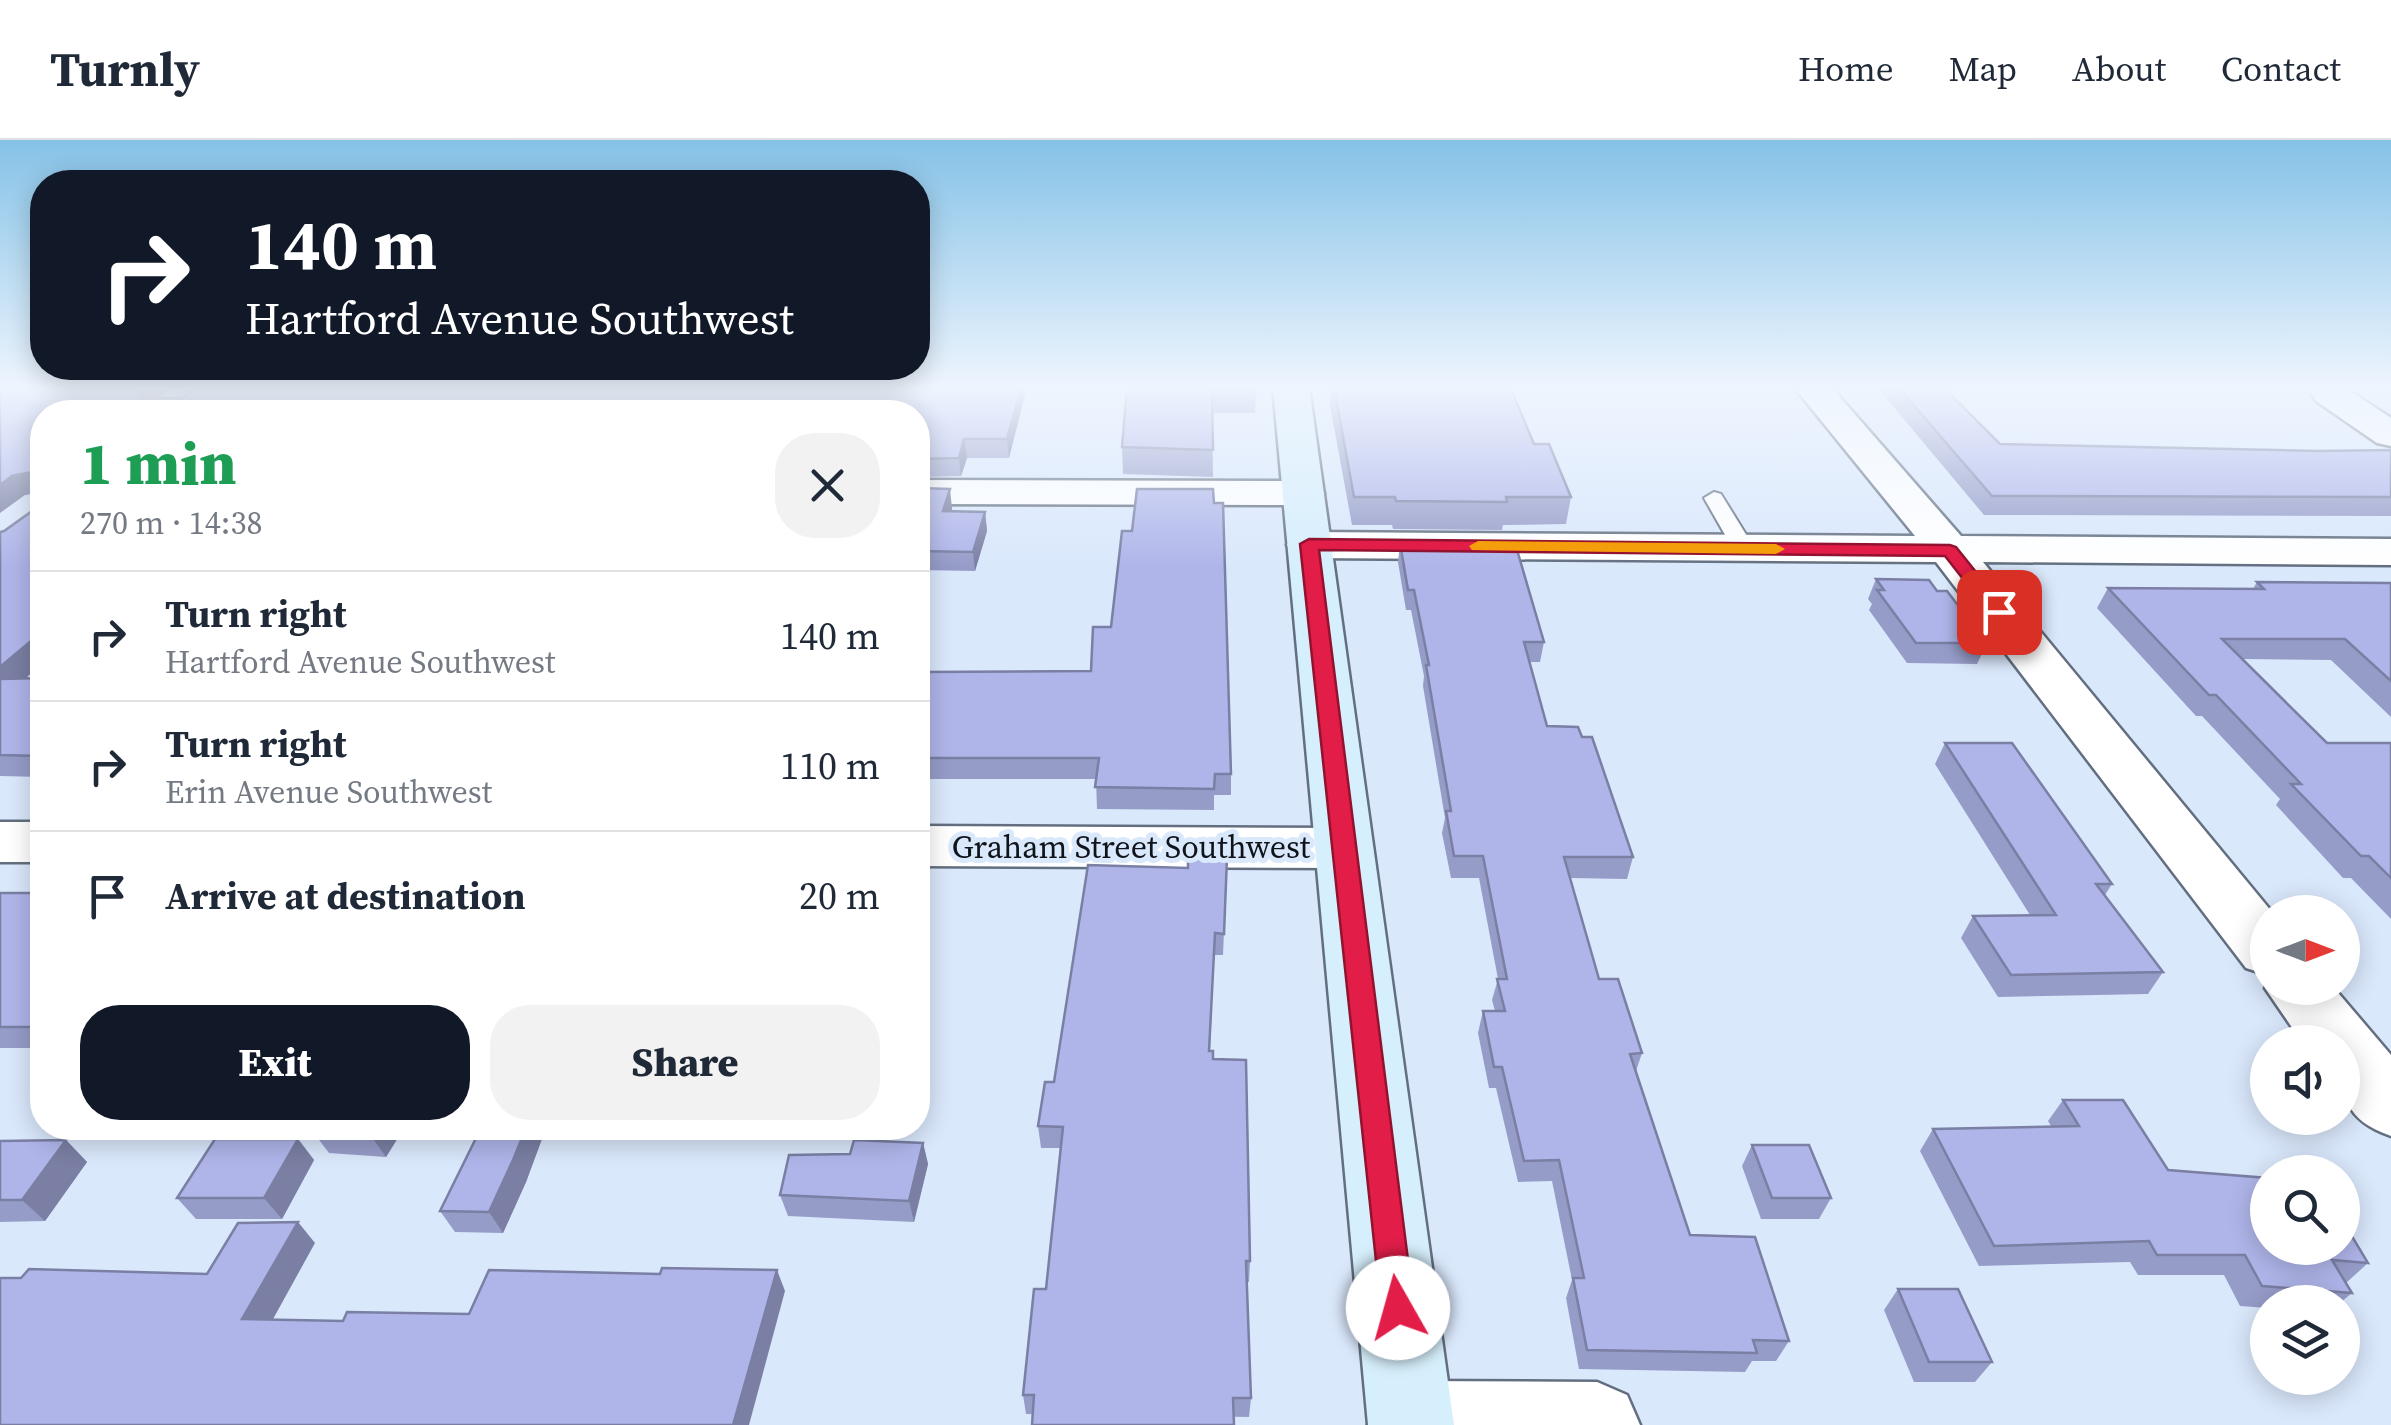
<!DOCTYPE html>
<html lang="en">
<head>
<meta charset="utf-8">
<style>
  body { margin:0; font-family:"Source Serif 4",serif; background:#f2f2f3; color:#1f2937; height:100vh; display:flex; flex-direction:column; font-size:38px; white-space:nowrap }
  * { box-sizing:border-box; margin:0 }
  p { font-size:32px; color:#747a83 }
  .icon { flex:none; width:55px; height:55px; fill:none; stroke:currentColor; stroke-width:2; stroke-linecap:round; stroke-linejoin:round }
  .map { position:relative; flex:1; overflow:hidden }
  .drawer { position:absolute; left:30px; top:260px; width:900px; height:740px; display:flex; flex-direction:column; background:#fff; border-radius:40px; box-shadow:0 5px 25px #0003 }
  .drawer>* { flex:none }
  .banner { position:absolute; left:30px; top:30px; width:900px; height:210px; border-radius:40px; box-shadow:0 5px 25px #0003; background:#111827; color:#fff; overflow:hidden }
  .needle { width:65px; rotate:90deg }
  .fabs { position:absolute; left:2250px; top:755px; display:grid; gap:20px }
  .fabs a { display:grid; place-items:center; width:110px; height:110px; border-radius:50%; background:#fff; box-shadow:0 5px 25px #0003; font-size:50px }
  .pin { position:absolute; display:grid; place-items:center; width:85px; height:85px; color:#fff; margin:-42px; border-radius:20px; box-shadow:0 5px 15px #0006 }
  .me { position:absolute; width:110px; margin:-55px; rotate:353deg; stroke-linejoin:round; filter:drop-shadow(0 0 8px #0008) }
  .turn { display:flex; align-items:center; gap:35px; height:210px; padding:0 50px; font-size:45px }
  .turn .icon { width:130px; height:130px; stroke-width:2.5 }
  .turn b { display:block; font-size:70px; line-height:85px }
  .round { display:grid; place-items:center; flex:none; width:105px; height:105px; border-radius:40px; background:#f2f2f3 }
  .head { display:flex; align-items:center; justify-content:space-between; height:170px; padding:0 50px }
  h1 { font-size:60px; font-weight:800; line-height:75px; color:#1e9e55 }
  .primary-button { display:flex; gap:20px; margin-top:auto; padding:20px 50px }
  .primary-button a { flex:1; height:115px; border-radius:40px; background:#111827; color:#fff; font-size:40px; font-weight:800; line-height:115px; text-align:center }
  .primary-button a+a { background:#f2f2f3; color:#1f2937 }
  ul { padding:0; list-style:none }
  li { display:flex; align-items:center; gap:30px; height:130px; padding:0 50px; border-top:2px solid #e0e1e3 }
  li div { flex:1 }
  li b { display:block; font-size:38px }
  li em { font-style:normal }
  header { display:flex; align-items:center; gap:60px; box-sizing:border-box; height:140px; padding:0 50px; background:#fff; border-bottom:2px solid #e0e1e3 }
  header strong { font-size:48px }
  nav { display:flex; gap:55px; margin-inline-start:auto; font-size:35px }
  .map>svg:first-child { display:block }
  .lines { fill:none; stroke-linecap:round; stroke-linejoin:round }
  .service-casing { stroke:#636f80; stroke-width:4 }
  .minor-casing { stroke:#636f80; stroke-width:5 }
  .secondary-casing { stroke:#636f80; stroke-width:5 }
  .service { fill:#fff; fill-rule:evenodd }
  .minor { fill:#fff; fill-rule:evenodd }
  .secondary { fill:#d6effc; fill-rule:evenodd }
  .wall { fill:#969cc8 }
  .shaded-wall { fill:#7a7fa3 }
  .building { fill:#afb5e9; stroke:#7a7fa3; stroke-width:2.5 }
  .route { fill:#e11d48; stroke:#92132f; stroke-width:2.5 }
  .slow { fill:#f59e0b }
  .labels { text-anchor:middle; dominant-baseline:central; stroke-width:10; stroke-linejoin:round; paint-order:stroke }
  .street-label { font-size:32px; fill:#0f131a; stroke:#dae8fc }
</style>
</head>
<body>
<header>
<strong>Turnly</strong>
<nav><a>Home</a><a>Map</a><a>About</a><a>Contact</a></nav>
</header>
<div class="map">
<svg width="2391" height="1285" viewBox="0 0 2391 1285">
  <rect width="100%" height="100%" fill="#dae8fc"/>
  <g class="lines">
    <defs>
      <path id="service" d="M 1714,352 L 1721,354 L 1755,409 L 1752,414 L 1744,416 L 1736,414 L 1704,358 Z"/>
      <g id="minor">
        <path d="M 1794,247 L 1831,247 L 1961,396 L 2391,399 L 2391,425 L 1983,422 L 2272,772 L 2268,772 L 2268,835 L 2246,828 L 1936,422 L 1309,418 L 1294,414 L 1287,405 L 1294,396 L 1309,392 L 1915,396 Z"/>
        <path d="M 2315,247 L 2344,247 L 2391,278 L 2391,306 L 2377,303 L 2316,261 L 2311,253 Z"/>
        <path d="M 918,340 L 1303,341 L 1318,344 L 1324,353 L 1318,362 L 1303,365 L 918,364 Z"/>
        <rect x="0" y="682" width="42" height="40"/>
        <path d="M 918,686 L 1344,688 L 1365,694 L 1373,708 L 1365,722 L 1344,728 L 918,726 Z"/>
        <path d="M 2268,842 L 2268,848 L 2334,848 L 2391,915 L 2391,996 C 2339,978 2342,951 2342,902 L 2302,902 L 2265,848 Z"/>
        <path d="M 1411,1241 L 1597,1242 L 1627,1255 L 1640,1285 L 1368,1285 L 1381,1254 Z"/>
      </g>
      <path id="secondary" d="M 1273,247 L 1309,247 L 1454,1285 L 1368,1285 Z"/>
    </defs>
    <!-- service casing -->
    <use href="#service" class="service-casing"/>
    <!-- minor casing -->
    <use href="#minor" class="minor-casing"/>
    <!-- secondary casing -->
    <use href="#secondary" class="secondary-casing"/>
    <!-- service -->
    <use href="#service" class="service"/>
    <!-- minor -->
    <use href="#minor" class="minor"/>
    <!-- secondary -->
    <use href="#secondary" class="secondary"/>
  </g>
  <!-- wall -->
  <g class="wall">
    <path d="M 0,247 L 176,247 L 159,257 L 182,258 L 196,247 L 1027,247 L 1009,318 L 967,318 L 961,336 L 918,337 L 918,272 L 42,272 L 42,524 L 25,539 L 42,538 L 42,637 L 0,636 L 0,392 L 4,391 L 32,371 L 32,354 L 25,355 Z"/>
    <path d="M 1127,247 L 1256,247 L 1255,273 L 1212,273 L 1213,337 L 1123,334 L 1122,307 Z"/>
    <path d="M 1332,247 L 1510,247 L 1534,304 L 1571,357 L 1566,384 L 1503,385 L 1502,390 L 1393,389 L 1392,385 L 1352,385 L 1330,265 Z"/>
    <path d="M 1877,247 L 1943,247 L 2000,304 L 2317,311 L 2391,310 L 2391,376 L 1984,375 Z"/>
    <path d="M 918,348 L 952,368 L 952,371 L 985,372 L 987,391 L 975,431 L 918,430 Z"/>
    <path d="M 1400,403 L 1544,502 L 1540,522 L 1530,522 L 1547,586 L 1633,717 L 1627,739 L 1570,738 L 1599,839 L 1642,913 L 1636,931 L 1690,1095 L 1789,1201 L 1776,1221 L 1752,1221 L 1745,1232 L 1579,1229 L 1566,1158 L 1572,1140 L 1552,1041 L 1518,1042 L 1496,948 L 1489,948 L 1478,893 L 1483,871 L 1495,871 L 1492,860 L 1498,839 L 1479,738 L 1451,738 L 1442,693 L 1445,678 L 1423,546 L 1424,536 L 1411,470 L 1406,470 L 1398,422 Z"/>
    <path d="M 1876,439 L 1937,451 L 1987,503 L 1977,524 L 1907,523 L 1869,470 L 1872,464 L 1868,459 Z"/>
    <path d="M 2257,442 L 2391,443 L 2391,577 L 2331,520 L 2243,519 L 2327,603 L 2391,603 L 2391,779 L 2351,738 L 2343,738 L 2276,665 L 2280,659 L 2202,576 L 2196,576 L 2097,468 L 2108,448 L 2253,449 Z"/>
    <path d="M 918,532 L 1231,634 L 1231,655 L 1214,655 L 1214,670 L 1097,669 L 1096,639 L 918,639 Z"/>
    <path d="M 1945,603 L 2112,744 L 2105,755 L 2163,832 L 2148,854 L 1998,857 L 1961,798 L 1973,776 L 2030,775 L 1935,624 Z"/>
    <path d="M 1227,717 L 1223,815 L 1214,815 L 1210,911 L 1213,919 L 1250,1121 L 1249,1142 L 1247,1142 L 1251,1258 L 1249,1277 L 1026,1274 L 1023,1255 L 1046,1149 L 1060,1008 L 1041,1008 L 1038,986 L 1054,942 L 1188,728 Z"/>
    <rect x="0" y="753" width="42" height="155"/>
    <path d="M 2063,960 L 2168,1030 L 2268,1108 L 2368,1123 L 2346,1143 L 2352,1153 L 2341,1162 L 2268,1162 L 2268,1168 L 2240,1166 L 2224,1135 L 2138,1135 L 2130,1122 L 1979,1126 L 1920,1011 L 1933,989 L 2051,986 L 2048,981 Z"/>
    <path d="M 404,988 L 386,1017 L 329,1013 L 313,992 Z"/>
    <path d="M 481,988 L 546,988 L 526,1042 L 503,1093 L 455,1092 L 440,1071 Z"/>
    <path d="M 298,999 L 314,1020 L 282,1079 L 196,1079 L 177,1058 Z"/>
    <path d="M 66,1000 L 87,1022 L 45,1081 L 0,1082 L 0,1001 Z"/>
    <path d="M 923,1003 L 928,1024 L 914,1082 L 788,1076 L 780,1055 L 850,1014 Z"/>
    <path d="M 1752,1005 L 1831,1058 L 1819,1079 L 1761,1079 L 1742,1026 Z"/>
    <path d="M 1898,1149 L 1992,1222 L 1975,1242 L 1914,1242 L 1884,1170 Z"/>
  </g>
  <!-- shaded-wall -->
  <g class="shaded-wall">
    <path d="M 143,247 L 176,247 L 154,261 L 139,257 Z"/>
    <path d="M 1021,247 L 1027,247 L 1009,318 L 1007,299 Z"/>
    <path d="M 964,299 L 967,318 L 961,336 L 959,318 Z"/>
    <path d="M 32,332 L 42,351 L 25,355 L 0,373 L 0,345 L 12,336 Z"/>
    <path d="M 950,349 L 952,368 L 946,390 L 943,371 Z"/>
    <path d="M 985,372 L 987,391 L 975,431 L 973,412 Z"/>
    <path d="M 42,492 L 42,524 L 0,560 L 0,527 Z"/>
    <path d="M 376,988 L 404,988 L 386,1017 L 371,996 Z"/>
    <path d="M 526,988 L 546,988 L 526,1042 L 503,1093 L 489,1072 Z"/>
    <path d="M 298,999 L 314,1020 L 282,1079 L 264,1058 Z"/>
    <path d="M 66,1000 L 87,1022 L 45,1081 L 22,1060 Z"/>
    <path d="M 923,1003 L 928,1024 L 914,1082 L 909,1061 Z"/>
    <path d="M 298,1082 L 315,1103 L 262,1199 L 242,1179 Z"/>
    <path d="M 777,1130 L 785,1151 L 749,1285 L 733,1285 Z"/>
  </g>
  <!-- building -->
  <g class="building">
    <path d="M 0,247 L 143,247 L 139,257 L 182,258 L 196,247 L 1021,247 L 1007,299 L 964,299 L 959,318 L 918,319 L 918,272 L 42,272 L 42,492 L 0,527 L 0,392 L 4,391 L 32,371 L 32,332 L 12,336 L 0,345 Z"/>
    <path d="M 1127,247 L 1256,247 L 1212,247 L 1213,310 L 1122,307 Z"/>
    <path d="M 1334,247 L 1510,247 L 1534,304 L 1549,304 L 1571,357 L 1506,357 L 1507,362 L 1396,361 L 1395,357 L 1354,357 Z"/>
    <path d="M 1898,247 L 1943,247 L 2000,304 L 2317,311 L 2391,310 L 2391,357 L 1992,356 Z"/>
    <path d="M 918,348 L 950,349 L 943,371 L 985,372 L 973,412 L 918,411 Z"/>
    <path d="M 1137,349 L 1213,349 L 1214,363 L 1223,363 L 1231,634 L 1215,634 L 1214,649 L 1095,647 L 1099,618 L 918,618 L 918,532 L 1091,531 L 1093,487 L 1111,487 L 1122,391 L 1132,391 Z"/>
    <path d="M 1400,403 L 1515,403 L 1544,502 L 1524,502 L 1547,586 L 1578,587 L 1582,597 L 1592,597 L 1633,717 L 1564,717 L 1599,839 L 1618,839 L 1642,913 L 1630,914 L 1690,1095 L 1755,1097 L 1789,1201 L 1753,1200 L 1757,1213 L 1587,1210 L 1573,1138 L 1584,1138 L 1559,1020 L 1524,1021 L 1502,927 L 1494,927 L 1483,871 L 1505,871 L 1497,839 L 1507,839 L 1483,716 L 1454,716 L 1446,671 L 1451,671 L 1426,525 L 1429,525 L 1414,450 L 1408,450 Z"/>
    <path d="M 1876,439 L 1929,440 L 1937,451 L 1947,451 L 1987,503 L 1916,503 L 1877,450 L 1884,450 Z"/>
    <path d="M 2257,442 L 2391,443 L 2391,541 L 2345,499 L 2222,499 L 2327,603 L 2391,603 L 2391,738 L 2369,716 L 2361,716 L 2291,644 L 2301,644 L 2216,555 L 2209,555 L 2108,448 L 2264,449 Z"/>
    <path d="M 42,538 L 42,616 L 0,615 L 0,539 Z"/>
    <path d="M 1945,603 L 2012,603 L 2112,744 L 2096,744 L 2163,832 L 2011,835 L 1973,776 L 2056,775 Z"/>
    <path d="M 1188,716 L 1227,717 L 1224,794 L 1215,793 L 1209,911 L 1213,911 L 1213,919 L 1246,920 L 1250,1121 L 1246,1121 L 1251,1258 L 1233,1258 L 1234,1285 L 1032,1285 L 1034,1255 L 1023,1255 L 1034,1149 L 1046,1149 L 1063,987 L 1038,986 L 1045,942 L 1054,942 L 1088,725 L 1188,728 Z"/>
    <rect x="0" y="753" width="42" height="134"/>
    <path d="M 2063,960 L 2123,960 L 2168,1030 L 2268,1038 L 2268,1108 L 2342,1108 L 2342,1083 L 2344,1083 L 2368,1123 L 2332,1120 L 2352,1153 L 2262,1146 L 2245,1115 L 2157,1115 L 2149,1101 L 1994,1106 L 1933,989 L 2079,986 Z"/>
    <path d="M 316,988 L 376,988 L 371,996 L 313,992 Z"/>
    <path d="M 481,988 L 526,988 L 513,1020 L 489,1072 L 440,1071 Z"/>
    <path d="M 215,999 L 298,999 L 264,1058 L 177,1058 Z"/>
    <path d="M 66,1000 L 22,1060 L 0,1060 L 0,1001 Z"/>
    <path d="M 854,1000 L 923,1003 L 909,1061 L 780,1055 L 789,1015 L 850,1014 Z"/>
    <path d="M 1752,1005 L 1809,1005 L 1831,1058 L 1772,1058 Z"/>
    <path d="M 298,1082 L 242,1179 L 343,1181 L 347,1172 L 469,1174 L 489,1130 L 660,1134 L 662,1128 L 777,1130 L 733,1285 L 0,1285 L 0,1138 L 21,1138 L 29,1129 L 207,1134 L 238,1083 Z"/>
    <path d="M 1898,1149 L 1958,1149 L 1992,1222 L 1929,1222 Z"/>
  </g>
  <!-- sky -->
  <linearGradient id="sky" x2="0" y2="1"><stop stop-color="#85c2e7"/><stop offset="0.58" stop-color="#eef5fe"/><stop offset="1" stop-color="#eef5fe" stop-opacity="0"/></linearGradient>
  <rect width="2391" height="427" fill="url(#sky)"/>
  <!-- route -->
  <path class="route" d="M 1309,399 L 1950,405 L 1956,407 L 2008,472 L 2006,476 L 1992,476 L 1945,416 L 1319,410 L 1414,1168 L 1409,1180 L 1398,1184 L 1386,1180 L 1381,1168 L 1300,404 Z"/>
  <!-- slow -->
  <path class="slow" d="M 1478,401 L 1776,404 L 1785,409 L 1776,414 L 1472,410 L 1469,406 Z"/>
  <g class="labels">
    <!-- street labels -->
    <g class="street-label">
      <text x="1131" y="707">Graham Street Southwest</text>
    </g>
  </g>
</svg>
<div class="fabs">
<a><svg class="needle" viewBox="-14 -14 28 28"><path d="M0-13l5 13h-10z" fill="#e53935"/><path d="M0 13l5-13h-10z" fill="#747a83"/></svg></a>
<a><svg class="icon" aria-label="sound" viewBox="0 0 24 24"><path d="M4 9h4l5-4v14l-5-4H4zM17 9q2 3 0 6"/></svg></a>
<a><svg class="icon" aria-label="search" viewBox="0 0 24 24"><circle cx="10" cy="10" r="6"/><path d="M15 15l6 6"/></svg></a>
<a><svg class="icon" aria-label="layers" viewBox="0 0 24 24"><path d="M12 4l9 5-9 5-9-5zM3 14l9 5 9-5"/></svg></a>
</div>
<div class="pin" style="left:1999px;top:472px;background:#d93025"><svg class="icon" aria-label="arrive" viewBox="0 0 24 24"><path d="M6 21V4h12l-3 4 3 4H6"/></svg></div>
<svg class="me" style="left:1398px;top:1168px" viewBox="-20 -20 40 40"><circle r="19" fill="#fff"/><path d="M0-13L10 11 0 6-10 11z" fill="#e11d48"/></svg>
<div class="banner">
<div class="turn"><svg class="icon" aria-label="right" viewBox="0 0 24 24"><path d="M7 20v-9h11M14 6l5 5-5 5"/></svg><div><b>140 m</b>Hartford Avenue Southwest</div></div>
</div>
<section class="drawer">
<div class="head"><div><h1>1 min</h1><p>270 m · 14:38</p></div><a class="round"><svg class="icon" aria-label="close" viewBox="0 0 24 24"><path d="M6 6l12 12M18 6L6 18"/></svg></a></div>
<ul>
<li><svg class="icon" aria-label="right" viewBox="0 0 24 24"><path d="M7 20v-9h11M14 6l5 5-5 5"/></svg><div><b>Turn right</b><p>Hartford Avenue Southwest</p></div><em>140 m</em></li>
<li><svg class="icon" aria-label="right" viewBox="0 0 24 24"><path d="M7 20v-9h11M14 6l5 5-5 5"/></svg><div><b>Turn right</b><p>Erin Avenue Southwest</p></div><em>110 m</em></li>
<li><svg class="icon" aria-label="arrive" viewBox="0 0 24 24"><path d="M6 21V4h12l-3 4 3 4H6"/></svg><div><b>Arrive at destination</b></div><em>20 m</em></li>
</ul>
<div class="primary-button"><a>Exit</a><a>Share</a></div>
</section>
</div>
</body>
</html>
